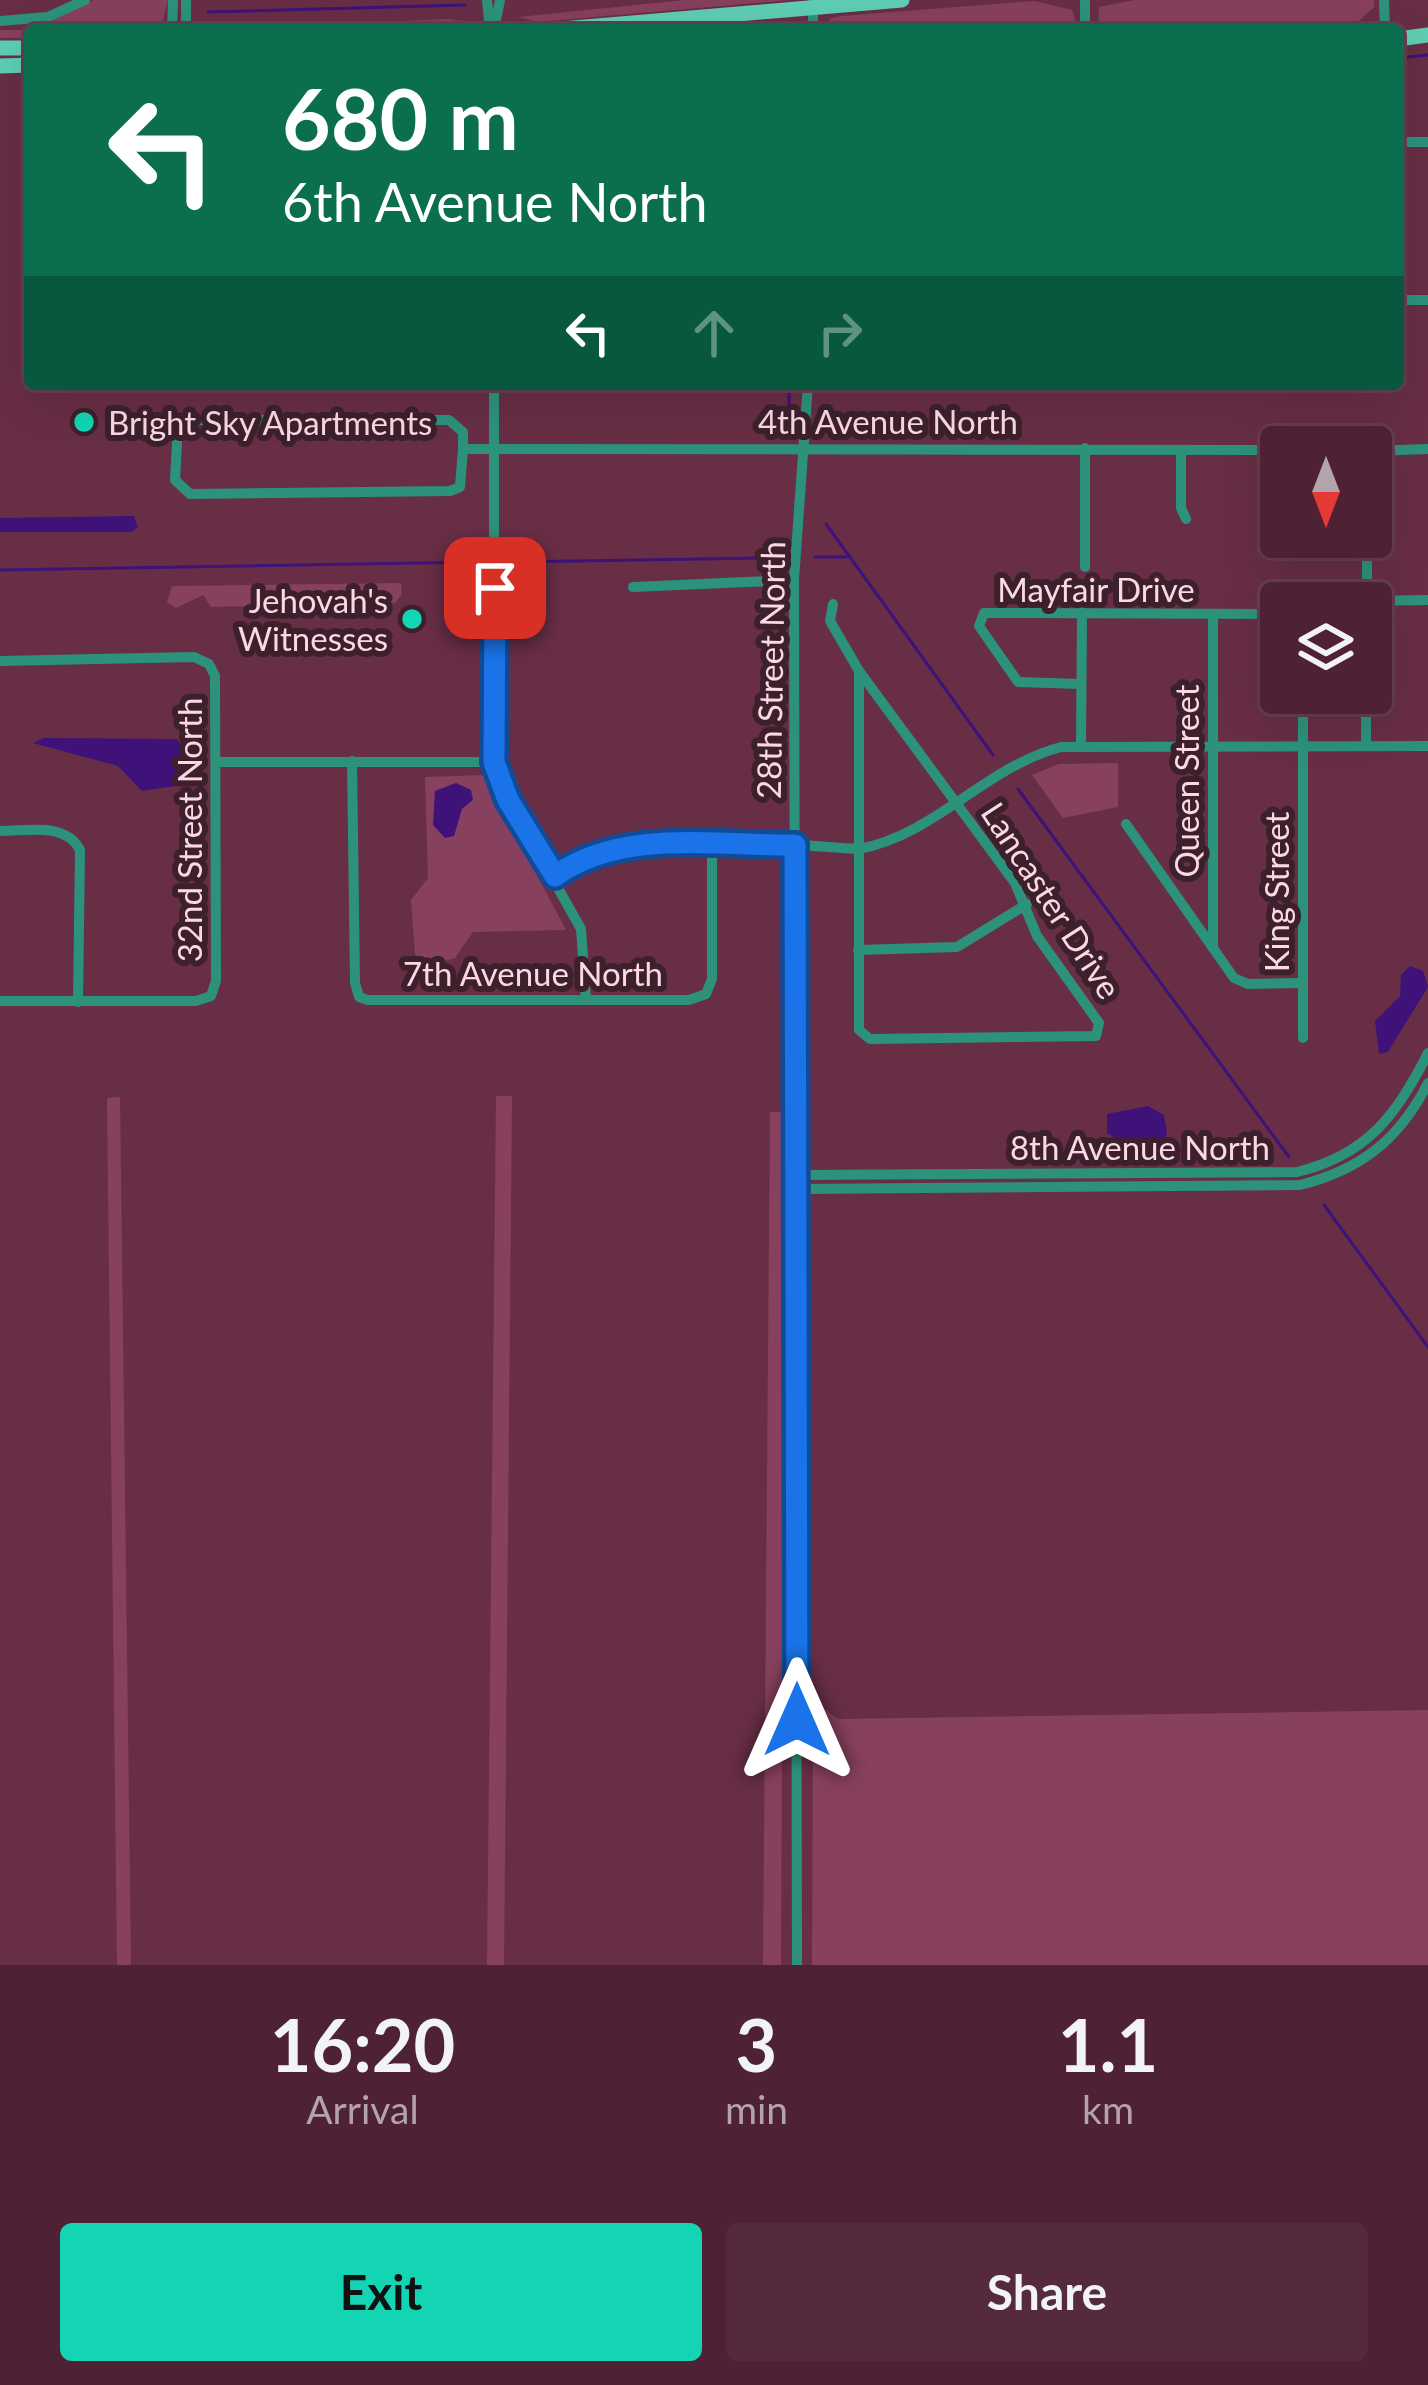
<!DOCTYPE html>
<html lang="en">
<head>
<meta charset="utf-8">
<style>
  body { margin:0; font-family:Lato,sans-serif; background:#552a3c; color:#f1f3f6; height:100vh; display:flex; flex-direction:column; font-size:45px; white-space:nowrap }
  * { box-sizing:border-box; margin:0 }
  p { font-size:39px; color:#b3a4ac }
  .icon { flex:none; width:66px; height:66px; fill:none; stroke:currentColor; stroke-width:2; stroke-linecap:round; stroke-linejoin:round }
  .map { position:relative; height:1965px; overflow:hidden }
  .drawer { display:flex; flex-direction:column; background:#4e2234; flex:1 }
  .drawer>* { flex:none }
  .guide { position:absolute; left:24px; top:24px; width:1380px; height:366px; border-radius:12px; box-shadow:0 12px 48px #0002,0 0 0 3px #653f4f; background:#0b6e4f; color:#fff; overflow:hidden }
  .needle { width:78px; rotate:180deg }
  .fabs { position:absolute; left:1260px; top:426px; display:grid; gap:24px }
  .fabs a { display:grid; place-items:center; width:132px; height:132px; border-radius:12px; background:#4e2234; box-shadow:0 12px 48px #0002,0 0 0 3px #653f4f; font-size:60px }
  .pin { position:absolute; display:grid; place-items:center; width:102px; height:102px; color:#fff; margin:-51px; border-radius:24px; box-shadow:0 6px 18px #0006 }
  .me { position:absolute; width:132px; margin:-66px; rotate:0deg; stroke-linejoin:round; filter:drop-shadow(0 0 9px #0008) }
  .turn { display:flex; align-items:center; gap:42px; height:252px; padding:0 60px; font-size:54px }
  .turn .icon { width:156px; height:156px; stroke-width:2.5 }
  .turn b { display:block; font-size:84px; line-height:102px }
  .lanes { display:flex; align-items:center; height:114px; padding:0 60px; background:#0003; justify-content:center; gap:60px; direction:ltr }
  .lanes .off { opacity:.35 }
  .eta { display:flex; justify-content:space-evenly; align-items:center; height:204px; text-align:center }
  .eta b { font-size:72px; font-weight:700; line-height:84px }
  .cta { display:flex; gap:24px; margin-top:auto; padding:24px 60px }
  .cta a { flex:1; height:138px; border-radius:12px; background:#13d5b3; color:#111; font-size:48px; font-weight:700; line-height:138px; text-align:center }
  .cta a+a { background:#552a3c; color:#f1f3f6 }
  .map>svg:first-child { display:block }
  .green { fill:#87405d }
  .water { fill:#3e1278 }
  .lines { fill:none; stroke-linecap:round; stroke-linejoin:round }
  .stream { stroke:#3e1278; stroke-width:3 }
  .street { stroke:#2d927c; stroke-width:10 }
  .primary { stroke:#5eceb4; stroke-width:15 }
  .route-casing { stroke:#114b97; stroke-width:30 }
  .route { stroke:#1a73e8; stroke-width:21 }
  .poi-dot { fill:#13d5b3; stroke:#3c212c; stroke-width:4.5 }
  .labels { text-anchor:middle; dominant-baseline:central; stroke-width:12; stroke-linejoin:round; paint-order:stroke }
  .street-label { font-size:33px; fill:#fdd8e4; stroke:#3c212c }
  .poi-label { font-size:33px; fill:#fdd8e4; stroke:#3c212c; text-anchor:start }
</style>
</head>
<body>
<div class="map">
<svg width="1428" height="1965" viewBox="0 0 1428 1965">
  <rect width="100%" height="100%" fill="#682e46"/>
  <!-- green -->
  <g class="green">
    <path d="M 94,0 L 168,0 L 161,30 L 30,30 L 30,38 L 0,38 L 0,30 L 33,30 Z"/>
    <path d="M 685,0 L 790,0 L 538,22 L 518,17 Z"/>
    <path d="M 1135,0 L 1374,0 L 1374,7 L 1356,24 L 1282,30 L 1098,29 L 1099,7 Z"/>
    <path d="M 1034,1 L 1072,10 L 1079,30 L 824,30 L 831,18 L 841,16 Z"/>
    <path d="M 447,19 L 476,22 L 459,30 L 208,30 Z"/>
    <path d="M 401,583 L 402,594 L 395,603 L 211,607 L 203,595 L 176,608 L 167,602 L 172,586 Z"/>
    <path d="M 1118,763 L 1118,807 L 1063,818 L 1032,775 L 1059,764 Z"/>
    <path d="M 484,775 L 566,930 L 473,932 L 455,958 L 424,966 L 415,954 L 411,900 L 428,878 L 425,777 Z"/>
    <path d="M 496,1096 L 512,1096 L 504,1965 L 487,1965 Z"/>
    <path d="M 120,1097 L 131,1965 L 117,1965 L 107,1098 Z"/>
    <path d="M 770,1112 L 785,1112 L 781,1965 L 763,1965 Z"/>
    <path d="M 813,1699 L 838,1719 L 1428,1710 L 1428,1965 L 812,1965 Z"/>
  </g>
  <!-- water -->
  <g class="water">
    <path d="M 134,516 L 138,527 L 131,532 L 0,532 L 0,518 Z"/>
    <path d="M 44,738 L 177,739 L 186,750 L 188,777 L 175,786 L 142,791 L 118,766 L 33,743 Z"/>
    <path d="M 456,783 L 471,790 L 473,800 L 462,809 L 454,836 L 445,838 L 433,825 L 435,791 Z"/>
    <path d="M 1410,966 L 1423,971 L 1428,987 L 1388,1052 L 1379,1054 L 1375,1021 L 1400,996 L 1401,975 Z"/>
    <path d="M 1148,1106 L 1164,1115 L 1167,1134 L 1162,1142 L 1124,1143 L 1107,1133 L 1107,1114 Z"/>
  </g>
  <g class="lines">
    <!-- stream -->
    <g class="stream">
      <path d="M 208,12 L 465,5"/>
      <path d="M 1398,58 L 1428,55"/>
      <path d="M 789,423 L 789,384"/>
      <path d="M 826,524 L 993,755"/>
      <path d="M 815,557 L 846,557"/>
      <path d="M 511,562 L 772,558"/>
      <path d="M 0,570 L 479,562"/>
      <path d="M 1018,789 L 1289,1157"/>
      <path d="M 1324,1205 L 1428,1347"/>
    </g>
    <!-- street -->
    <g class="street">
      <path d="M 186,0 L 186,30"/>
      <path d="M 487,0 L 490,30"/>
      <path d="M 813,0 L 813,30"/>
      <path d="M 1085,0 L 1085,30"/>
      <path d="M 1384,0 L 1385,30"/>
      <path d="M 0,21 L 48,17 L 85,0"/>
      <path d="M 172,30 L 173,0"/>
      <path d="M 494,30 L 500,0"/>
      <path d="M 1398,142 L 1428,142"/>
      <path d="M 1398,300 L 1428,300"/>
      <path d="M 494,384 L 494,762 L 508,799 L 581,929 L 586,1000"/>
      <path d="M 463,449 L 460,487 L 450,491 L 190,494 L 175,480 L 178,425 L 190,420 L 449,420 L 463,432 L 463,449 L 1281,450"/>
      <path d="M 1181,450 L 1181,508 L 1186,519"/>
      <path d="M 1371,451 L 1428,449"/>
      <path d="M 1270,519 L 1273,450"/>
      <path d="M 1085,567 L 1085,448"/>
      <path d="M 633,587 L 794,580"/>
      <path d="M 1367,601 L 1428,600"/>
      <path d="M 1367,603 L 1367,537"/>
      <path d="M 833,604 L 830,621 L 859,671"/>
      <path d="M 1213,615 L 1213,948"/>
      <path d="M 0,661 L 194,657 L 209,664 L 215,676 L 216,981 L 211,996 L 196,1001 L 0,1001"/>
      <path d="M 859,671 L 1015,883 L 1037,936 L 1099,1023 L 1096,1036 L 870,1039 L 859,1030 Z"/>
      <path d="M 1081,684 L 1018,682 L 979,626 L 984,613 L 1281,614"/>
      <path d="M 1081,746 L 1082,612"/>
      <path d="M 1366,746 L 1366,693"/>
      <path d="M 352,761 L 355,983 L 359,997 L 368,1000 L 689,1000 L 706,994 L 712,979 L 712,846"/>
      <path d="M 216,762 L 494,762"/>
      <path d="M 1126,824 L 1234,978 L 1248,984 L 1303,983"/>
      <path d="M 0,831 C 27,831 66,822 80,850 L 78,1002"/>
      <path d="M 555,876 C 624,826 773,844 859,849 C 937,834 985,767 1061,747 L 1428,746"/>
      <path d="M 858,950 L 957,947 L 1027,904"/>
      <path d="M 1303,1038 L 1303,693"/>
      <path d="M 797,1175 L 1297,1172 C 1367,1155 1397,1115 1428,1053"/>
      <path d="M 797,1189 L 1300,1185 C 1360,1170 1399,1140 1428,1083"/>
      <path d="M 797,1965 L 794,580 L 808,384"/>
    </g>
    <!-- primary -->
    <g class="primary">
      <path d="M 550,30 L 902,0"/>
      <path d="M 1398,39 L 1428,35"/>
      <path d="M 0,48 L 30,48"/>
      <path d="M 0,66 L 30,65"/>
    </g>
  </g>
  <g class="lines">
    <defs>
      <path id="route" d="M 495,588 L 494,762 L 508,800 L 555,876 C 622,828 716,846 795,845 L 797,1720"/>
    </defs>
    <!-- route casing -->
    <use href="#route" class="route-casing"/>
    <!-- route -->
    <use href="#route" class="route"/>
  </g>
  <!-- markers -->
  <g class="poi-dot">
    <circle cx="84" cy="422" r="12"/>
    <circle cx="412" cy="619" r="12"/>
  </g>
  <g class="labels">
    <!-- street labels -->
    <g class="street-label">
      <text x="888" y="421">4th Avenue North</text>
      <text x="1096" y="589">Mayfair Drive</text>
      <text transform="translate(770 670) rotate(-89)">28th Street North</text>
      <text transform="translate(1186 781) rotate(-90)">Queen Street</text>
      <text transform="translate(189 830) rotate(-90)">32nd Street North</text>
      <text transform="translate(1276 892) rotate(-90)">King Street</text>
      <text transform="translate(1052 900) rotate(57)">Lancaster Drive</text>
      <text x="533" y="973">7th Avenue North</text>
      <text x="1140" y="1147">8th Avenue North</text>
    </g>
    <!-- poi labels -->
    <g class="poi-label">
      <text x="108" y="422">Bright Sky Apartments</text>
      <text x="388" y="600" text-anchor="end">Jehovah's<tspan x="388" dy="38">Witnesses</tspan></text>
    </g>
  </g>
</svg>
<div class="fabs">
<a><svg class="needle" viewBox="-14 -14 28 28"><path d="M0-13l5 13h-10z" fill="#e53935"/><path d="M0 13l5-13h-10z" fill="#b3a4ac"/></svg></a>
<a><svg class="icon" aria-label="layers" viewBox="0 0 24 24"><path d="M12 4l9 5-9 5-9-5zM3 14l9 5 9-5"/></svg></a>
</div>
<div class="pin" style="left:495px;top:588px;background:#d93025"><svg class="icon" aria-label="arrive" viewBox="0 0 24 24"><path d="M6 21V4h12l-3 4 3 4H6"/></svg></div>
<svg class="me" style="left:797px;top:1720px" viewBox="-20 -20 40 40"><path d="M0-17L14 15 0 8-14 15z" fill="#1a73e8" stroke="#fff" stroke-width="4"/></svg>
<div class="guide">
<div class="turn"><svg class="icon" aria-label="left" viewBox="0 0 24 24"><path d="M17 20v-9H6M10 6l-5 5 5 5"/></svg><div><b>680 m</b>6th Avenue North</div></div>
<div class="lanes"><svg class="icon" aria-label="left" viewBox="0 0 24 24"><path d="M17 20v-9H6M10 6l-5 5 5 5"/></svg><svg class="icon off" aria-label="ahead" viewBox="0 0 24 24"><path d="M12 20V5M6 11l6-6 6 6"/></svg><svg class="icon off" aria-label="right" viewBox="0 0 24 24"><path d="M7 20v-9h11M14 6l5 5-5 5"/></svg></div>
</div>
</div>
<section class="drawer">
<div class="eta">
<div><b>16:20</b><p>Arrival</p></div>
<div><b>3</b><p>min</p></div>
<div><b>1.1</b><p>km</p></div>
</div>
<div class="cta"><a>Exit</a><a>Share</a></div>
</section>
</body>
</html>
